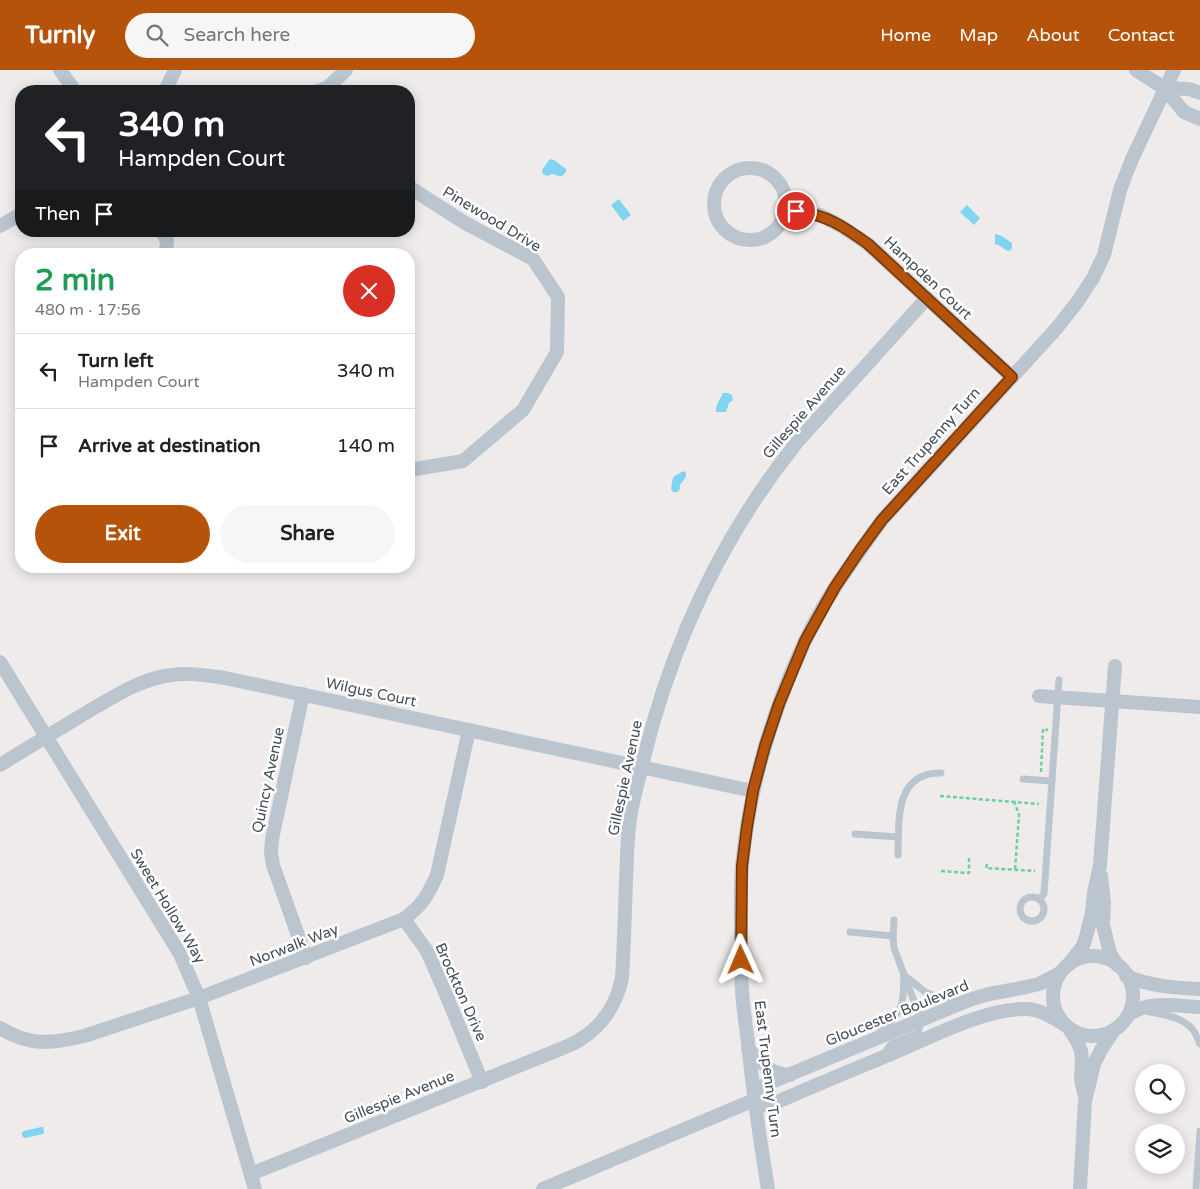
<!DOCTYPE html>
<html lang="en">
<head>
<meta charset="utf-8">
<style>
  body { margin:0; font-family:"Varela Round",sans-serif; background:#f6f6f6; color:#202124; height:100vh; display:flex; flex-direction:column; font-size:19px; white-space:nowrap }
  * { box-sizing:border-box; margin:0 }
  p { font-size:16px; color:#757577 }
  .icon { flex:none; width:28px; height:28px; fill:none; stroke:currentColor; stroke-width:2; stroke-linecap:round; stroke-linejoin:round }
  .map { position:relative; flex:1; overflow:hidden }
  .sheet { position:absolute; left:15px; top:178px; width:400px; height:325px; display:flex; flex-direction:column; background:#fff; border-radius:20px; box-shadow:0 2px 12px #0003 }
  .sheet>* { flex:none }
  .hud { position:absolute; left:15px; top:15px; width:400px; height:152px; border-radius:20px; box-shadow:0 2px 12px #0003; background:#202124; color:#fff; overflow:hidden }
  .controls { position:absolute; left:1135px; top:994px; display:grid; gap:10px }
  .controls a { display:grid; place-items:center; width:50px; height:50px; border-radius:50%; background:#fff; box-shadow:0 2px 12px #0003; font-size:25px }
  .pin { position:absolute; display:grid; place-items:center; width:42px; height:42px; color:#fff; margin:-21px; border:2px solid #fff; border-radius:50%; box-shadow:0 1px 5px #0007 }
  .me { position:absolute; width:55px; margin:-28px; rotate:359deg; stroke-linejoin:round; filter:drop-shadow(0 0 4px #0008) }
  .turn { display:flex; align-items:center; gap:18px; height:105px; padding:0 20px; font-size:22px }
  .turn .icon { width:65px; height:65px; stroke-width:2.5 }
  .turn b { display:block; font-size:35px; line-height:42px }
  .then { display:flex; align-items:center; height:48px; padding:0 20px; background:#0003; gap:10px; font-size:19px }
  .round { display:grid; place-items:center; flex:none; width:52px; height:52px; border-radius:26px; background:#f6f6f6 }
  .overview { display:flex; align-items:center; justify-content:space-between; height:85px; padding:0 20px }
  h1 { font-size:30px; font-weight:700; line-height:38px; color:#1e9e55 }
  .primary-button { display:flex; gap:10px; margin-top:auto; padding:10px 20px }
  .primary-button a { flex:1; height:58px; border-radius:30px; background:#b45309; color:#fff; font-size:20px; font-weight:700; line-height:58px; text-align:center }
  .primary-button a+a { background:#f6f6f6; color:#202124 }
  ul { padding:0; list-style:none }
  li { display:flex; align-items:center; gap:15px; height:75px; padding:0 20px; border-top:1px solid #e0e0e0 }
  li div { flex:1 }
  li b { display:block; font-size:19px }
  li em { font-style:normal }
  header { display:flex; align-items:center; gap:30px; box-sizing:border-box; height:70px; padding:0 25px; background:#b45309; color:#fff }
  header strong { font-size:24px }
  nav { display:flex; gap:28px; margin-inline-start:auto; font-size:18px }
  .search { width:350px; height:45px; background:#f6f6f6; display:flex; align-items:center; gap:12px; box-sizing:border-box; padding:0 18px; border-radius:28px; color:#757577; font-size:19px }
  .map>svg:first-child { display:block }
  .water { fill:#80d4f0 }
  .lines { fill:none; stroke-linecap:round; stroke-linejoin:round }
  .path { stroke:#6ccfa3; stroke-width:2.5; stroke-dasharray:4 2.5; stroke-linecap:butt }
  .service { stroke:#bbc5cf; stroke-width:7 }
  .minor { stroke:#bbc5cf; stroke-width:14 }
  .route-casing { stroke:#753606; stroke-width:12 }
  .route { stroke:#b45309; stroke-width:9 }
  .labels { text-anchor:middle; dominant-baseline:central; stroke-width:5; stroke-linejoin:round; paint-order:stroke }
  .street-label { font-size:15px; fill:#434e5a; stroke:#fff }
</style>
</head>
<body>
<header>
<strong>Turnly</strong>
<div class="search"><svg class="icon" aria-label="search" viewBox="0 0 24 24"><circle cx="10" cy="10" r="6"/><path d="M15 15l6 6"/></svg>Search here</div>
<nav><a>Home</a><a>Map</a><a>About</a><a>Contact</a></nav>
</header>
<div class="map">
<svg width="1200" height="1119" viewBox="0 0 1200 1119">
  <rect width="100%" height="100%" fill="#efebeb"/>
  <!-- water -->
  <g class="water">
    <path d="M 551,89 L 554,90 L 566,99 L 566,102 L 562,106 L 559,106 L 553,104 L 547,106 L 543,104 L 542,100 L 549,90 Z"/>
    <path d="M 619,129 L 631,145 L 623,151 L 611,135 Z"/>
    <path d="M 967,135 L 980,148 L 974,155 L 960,142 Z"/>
    <path d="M 995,164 L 1002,166 L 1012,173 L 1012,179 L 1009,181 C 1003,180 1003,176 995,174 Z"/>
    <path d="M 723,323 L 728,323 L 732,325 L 733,330 L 729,333 L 726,342 L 717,342 L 716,341 C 716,333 720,330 723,323 Z"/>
    <path d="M 683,401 L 686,403 L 686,407 L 680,415 L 680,419 L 677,422 L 673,422 L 671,419 L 673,407 Z"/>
    <path d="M 41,1057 L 43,1057 L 44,1063 L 43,1064 L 25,1068 L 22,1066 L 22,1062 L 24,1061 Z"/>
  </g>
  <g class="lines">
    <!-- path -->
    <g class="path">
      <path d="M 1041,702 L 1043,659 L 1048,660"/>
      <path d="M 940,726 L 1039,734"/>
      <path d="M 1014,731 L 1019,745 L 1015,800"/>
      <path d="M 987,794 L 986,798 L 1035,801"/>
      <path d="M 941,801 L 969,803 L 969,786"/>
    </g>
    <!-- service -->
    <g class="service">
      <path d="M 1023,709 L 1052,711"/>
      <path d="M 855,764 L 898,767"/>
      <path d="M 898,785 C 899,752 894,702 941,703"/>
      <circle cx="1032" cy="839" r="12"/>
      <path d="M 1039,829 L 1044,824 L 1059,610"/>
      <path d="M 850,862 L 893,866"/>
      <path d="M 1146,941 C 1163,945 1182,946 1193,960 C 1196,964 1198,969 1200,974"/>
      <path d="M 878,964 C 884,957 893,951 897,944 C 905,932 903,918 904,905 L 925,922 L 936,926 L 964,930"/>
      <path d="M 884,984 L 891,974 L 918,963 L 921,950 L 894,878 L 893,866 L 894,850"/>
      <path d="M 1196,1119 L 1200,1061"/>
    </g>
    <!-- minor -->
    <g class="minor">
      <path d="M 60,0 L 75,21"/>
      <path d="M 1136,0 L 1164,18 L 1184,42 L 1200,49"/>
      <path d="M 1164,18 L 1189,19 L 1200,23"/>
      <path d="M 165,21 L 175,0"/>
      <path d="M 317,21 L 327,18 L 346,0"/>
      <circle cx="750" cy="134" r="36"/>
      <path d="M 409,117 L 465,153 L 533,189 L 558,227 L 557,282 L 523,340 L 463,391 L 409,400"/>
      <path d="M 786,139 L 820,145 L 841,156 L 868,174 L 1012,307"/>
      <path d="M 0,156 L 21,144"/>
      <path d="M 162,161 L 167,171 L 166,184"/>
      <path d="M 0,592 L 180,884 L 199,928 L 255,1119"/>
      <path d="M 303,624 L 272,769 L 271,783 L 273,795 L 306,888"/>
      <path d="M 1039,626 L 1200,637"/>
      <path d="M 0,695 C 29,677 59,659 89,641 C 112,628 137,611 165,606 C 185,602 205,605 225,608 L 753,721"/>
      <path d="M 1101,806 L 1104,832 L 1103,855 L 1110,883 L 1117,895"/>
      <path d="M 404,849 L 427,881 L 445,922 L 482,1012"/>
      <circle cx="1093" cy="926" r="40"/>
      <path d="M 1068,895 L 1083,876 L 1086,867 L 1092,843 L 1094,823 L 1100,795 L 1115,596"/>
      <path d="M 1126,906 C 1150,916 1175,918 1200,919"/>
      <path d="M 1128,945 C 1131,943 1135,941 1139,939 C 1157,932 1181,936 1200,937"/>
      <path d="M 0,958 C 29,976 51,974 84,966 L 199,928 L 404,849 C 423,834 427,827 437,805 L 469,660"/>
      <path d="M 1070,960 L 1077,971 L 1081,981 L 1082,990 L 1081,1009 L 1084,1023"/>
      <path d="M 748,979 C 762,993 770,1004 790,1005"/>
      <path d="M 754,1030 L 768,1036 C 811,1017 855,999 898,981 C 935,965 985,939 1025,939 C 1040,939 1051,946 1063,954"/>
      <path d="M 251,1104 L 563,978 C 569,975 576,973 581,969 C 603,955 617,933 622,908 C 624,875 625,842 626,810 C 627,792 627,774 629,757 C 631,734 639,710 644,687 C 673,570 723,464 798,371 L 927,228"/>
      <path d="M 543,1119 L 754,1030 L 764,1015 L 969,930 L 989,924 L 1026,917 L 1039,914 L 1060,903"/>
      <path d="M 768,1119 C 760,1070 753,1022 748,973 C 746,956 743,938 742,920 C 741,902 741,883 741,864 C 741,841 740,818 742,796 C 749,718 772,642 805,571 C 825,528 854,489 882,450 L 1056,259 L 1078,231 L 1093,208 L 1104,185 L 1120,120 L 1132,89 L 1174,0"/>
      <path d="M 1080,1119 L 1085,1031 L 1094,994 L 1101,980 L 1114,960"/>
    </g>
  </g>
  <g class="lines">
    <defs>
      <path id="route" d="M 741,890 L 742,796 L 747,757 L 753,721 L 765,676 L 779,634 L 805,571 L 835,517 L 860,480 L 882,450 L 1012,307 L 868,174 C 843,156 827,145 796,141"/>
    </defs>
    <!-- route casing -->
    <use href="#route" class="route-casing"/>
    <!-- route -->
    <use href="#route" class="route"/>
  </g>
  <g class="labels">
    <!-- street labels -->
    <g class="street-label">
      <text transform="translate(492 149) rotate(31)">Pinewood Drive</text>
      <text transform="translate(928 208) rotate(43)">Hampden Court</text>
      <text transform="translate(804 342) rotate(-49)">Gillespie Avenue</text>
      <text transform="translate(931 371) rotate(-48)">East Trupenny Turn</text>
      <text transform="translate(371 622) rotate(12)">Wilgus Court</text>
      <text transform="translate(625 708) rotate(-78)">Gillespie Avenue</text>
      <text transform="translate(268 710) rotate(-78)">Quincy Avenue</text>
      <text transform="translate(168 836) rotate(59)">Sweet Hollow Way</text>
      <text transform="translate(294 875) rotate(-21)">Norwalk Way</text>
      <text transform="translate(461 922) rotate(66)">Brockton Drive</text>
      <text transform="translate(897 943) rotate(-22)">Gloucester Boulevard</text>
      <text transform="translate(768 999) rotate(83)">East Trupenny Turn</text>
      <text transform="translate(399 1027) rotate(-22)">Gillespie Avenue</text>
    </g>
  </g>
</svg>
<div class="controls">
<a><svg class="icon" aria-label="search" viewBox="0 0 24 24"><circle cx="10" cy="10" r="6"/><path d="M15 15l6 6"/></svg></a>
<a><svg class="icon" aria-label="layers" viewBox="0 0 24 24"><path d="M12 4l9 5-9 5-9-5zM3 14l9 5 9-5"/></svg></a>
</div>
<div class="pin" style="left:796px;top:141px;background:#d93025"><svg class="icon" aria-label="arrive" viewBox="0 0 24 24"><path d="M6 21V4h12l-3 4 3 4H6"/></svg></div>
<svg class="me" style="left:741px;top:890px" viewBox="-20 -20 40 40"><path d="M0-17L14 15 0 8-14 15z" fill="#b45309" stroke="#fff" stroke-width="4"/></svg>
<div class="hud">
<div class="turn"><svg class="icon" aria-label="left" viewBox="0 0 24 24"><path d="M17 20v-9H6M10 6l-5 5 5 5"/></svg><div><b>340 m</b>Hampden Court</div></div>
<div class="then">Then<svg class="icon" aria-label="arrive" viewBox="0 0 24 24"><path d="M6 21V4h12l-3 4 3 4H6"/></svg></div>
</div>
<section class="sheet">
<div class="overview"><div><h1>2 min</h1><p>480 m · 17:56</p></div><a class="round" style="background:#d93025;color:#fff"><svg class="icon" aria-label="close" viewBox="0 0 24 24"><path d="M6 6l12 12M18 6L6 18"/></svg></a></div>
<ul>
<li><svg class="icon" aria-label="left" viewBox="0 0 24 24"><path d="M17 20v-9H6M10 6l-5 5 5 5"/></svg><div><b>Turn left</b><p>Hampden Court</p></div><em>340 m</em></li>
<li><svg class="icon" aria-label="arrive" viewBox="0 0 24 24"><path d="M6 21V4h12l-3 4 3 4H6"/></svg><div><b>Arrive at destination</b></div><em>140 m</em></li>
</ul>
<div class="primary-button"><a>Exit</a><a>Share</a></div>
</section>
</div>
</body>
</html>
